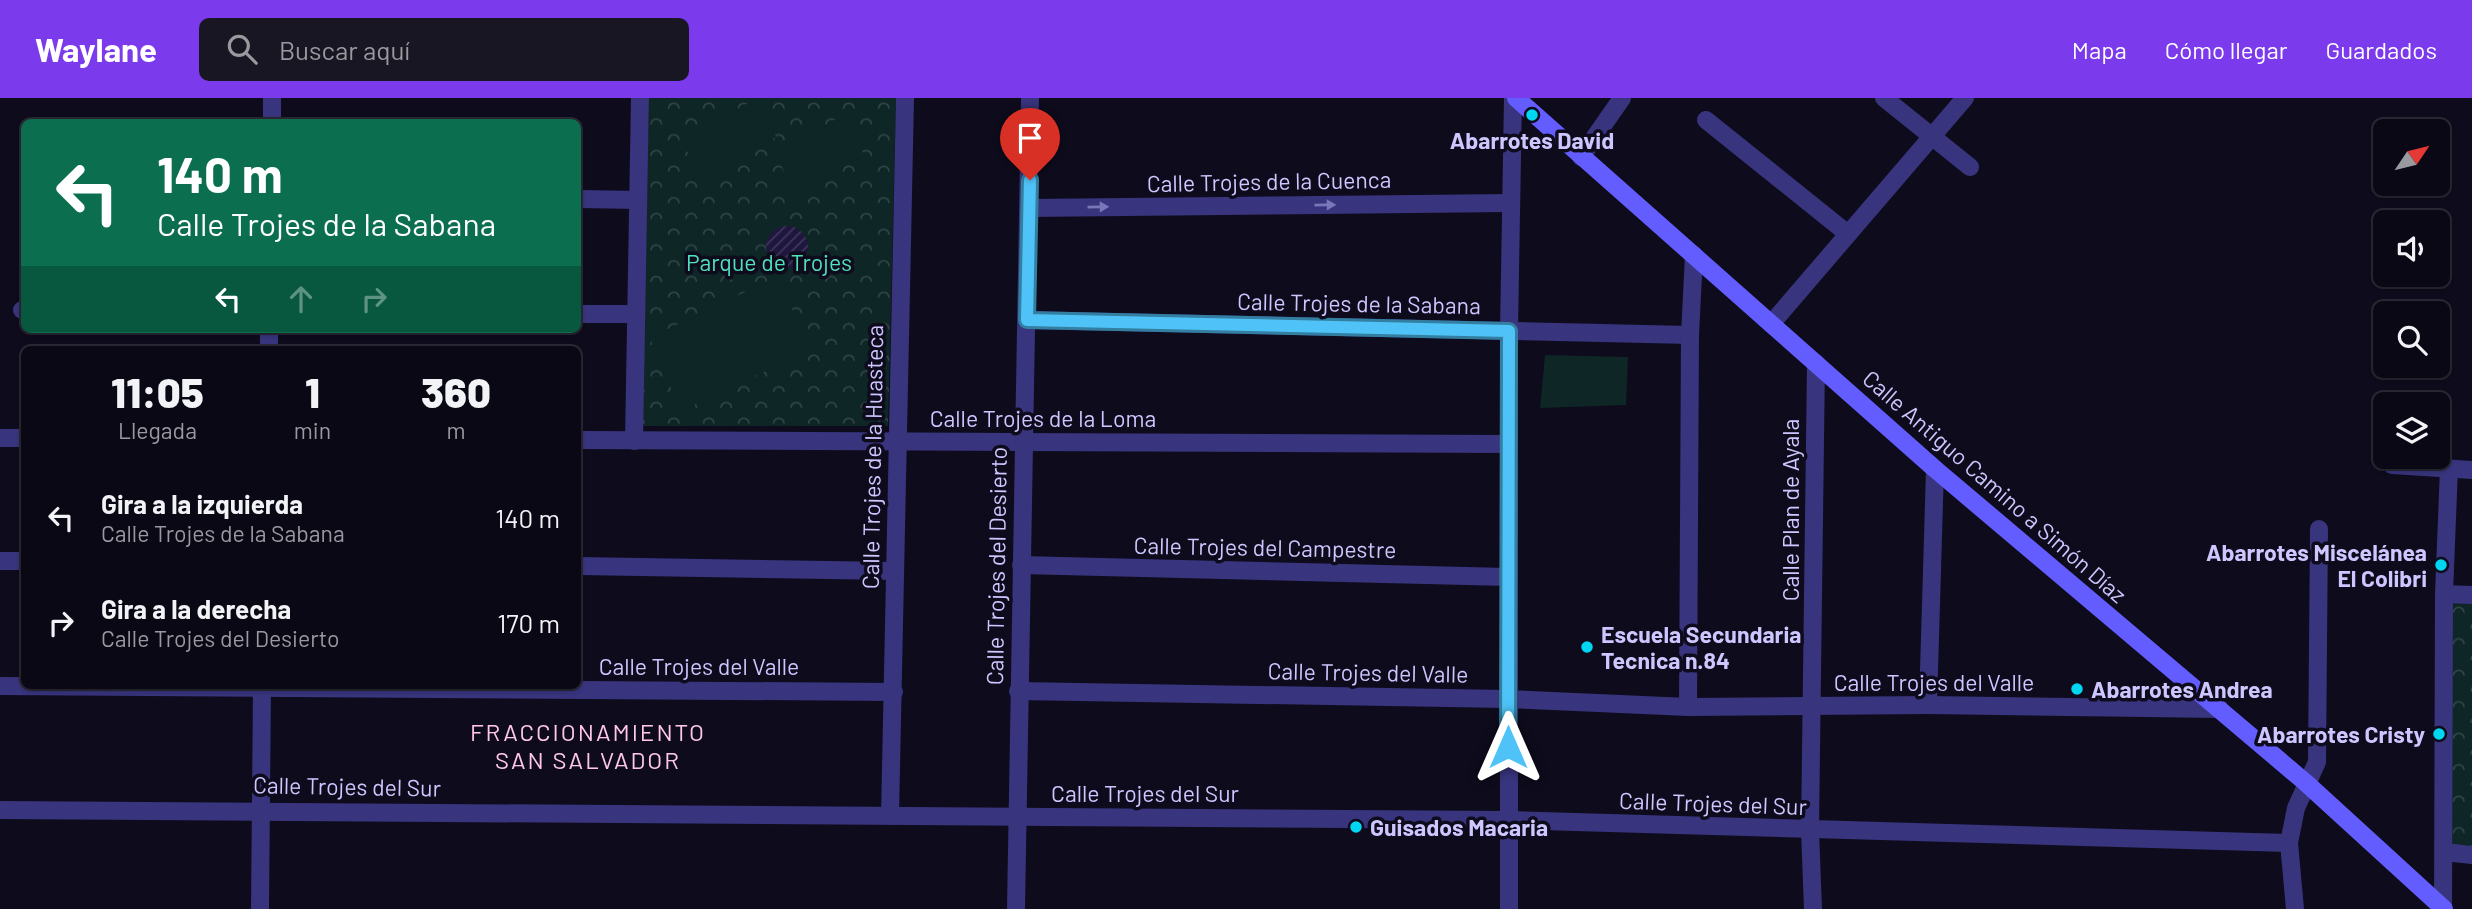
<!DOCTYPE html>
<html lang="es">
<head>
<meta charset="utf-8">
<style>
  body { margin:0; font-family:Barlow,sans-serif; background:#181622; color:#f1f3f6; height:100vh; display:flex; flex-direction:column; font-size:26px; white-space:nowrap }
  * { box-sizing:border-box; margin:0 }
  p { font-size:23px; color:#999aa0 }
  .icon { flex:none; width:38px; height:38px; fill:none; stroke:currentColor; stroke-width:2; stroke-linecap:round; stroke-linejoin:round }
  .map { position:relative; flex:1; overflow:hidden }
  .details { position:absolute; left:21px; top:248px; width:560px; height:343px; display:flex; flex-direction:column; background:#0a0815; border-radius:10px; box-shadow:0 2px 5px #0004,0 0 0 2px #2a2934 }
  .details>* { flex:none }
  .top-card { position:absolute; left:21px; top:21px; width:560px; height:214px; border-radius:10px; box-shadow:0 2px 5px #0004,0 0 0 2px #2a2934; background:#0b6e4f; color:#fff; overflow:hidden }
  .needle { width:46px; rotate:55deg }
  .fabs { position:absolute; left:2373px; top:21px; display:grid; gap:14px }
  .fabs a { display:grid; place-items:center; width:77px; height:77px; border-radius:10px; background:#0a0815; box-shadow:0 2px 5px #0004,0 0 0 2px #2a2934; font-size:35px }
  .pin { position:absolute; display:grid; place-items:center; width:60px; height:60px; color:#fff; margin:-72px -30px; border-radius:50% 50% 50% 0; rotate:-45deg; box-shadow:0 0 7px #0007 }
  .pin .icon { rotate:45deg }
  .me { position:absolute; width:77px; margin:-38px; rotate:0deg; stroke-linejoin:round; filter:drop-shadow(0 0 5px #0008) }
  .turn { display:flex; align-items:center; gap:24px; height:147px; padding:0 21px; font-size:32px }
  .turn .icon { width:91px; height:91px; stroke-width:2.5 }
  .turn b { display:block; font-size:49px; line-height:60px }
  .lanes { display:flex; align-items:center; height:66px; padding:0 21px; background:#0003; justify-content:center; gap:35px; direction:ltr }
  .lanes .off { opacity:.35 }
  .eta { display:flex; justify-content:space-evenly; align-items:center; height:119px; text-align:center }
  .eta b { font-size:42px; font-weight:800; line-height:49px }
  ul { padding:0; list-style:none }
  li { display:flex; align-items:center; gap:21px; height:105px; padding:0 21px }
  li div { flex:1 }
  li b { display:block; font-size:26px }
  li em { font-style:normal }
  header { display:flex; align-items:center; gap:42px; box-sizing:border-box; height:98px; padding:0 35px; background:#7c3aed; color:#fff }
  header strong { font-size:33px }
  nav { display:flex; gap:38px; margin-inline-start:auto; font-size:24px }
  .search { width:490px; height:63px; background:#181622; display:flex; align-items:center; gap:18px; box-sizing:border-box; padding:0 24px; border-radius:10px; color:#999aa0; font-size:26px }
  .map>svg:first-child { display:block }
  .park { fill:url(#park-crowns) }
  .pitch { fill:#0e2626 }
  .building { fill:url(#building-hatch) }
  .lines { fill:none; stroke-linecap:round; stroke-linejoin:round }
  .street { stroke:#38347d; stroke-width:18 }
  .secondary { stroke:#635dff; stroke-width:18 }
  .oneway { fill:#7b76b8 }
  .route-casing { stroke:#337fa1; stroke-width:18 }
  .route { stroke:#4fc3f7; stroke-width:12 }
  .poi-dot { fill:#00d5f1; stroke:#0e0b1c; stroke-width:2.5 }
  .labels { text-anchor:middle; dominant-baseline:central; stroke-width:7; stroke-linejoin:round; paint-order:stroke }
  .poi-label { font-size:23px; font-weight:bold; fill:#cdc6ff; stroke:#0e0b1c; text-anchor:start }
  .street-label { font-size:23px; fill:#cdc6ff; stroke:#0e0b1c }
  .park-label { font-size:23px; fill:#50e1bf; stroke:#0e0b1c }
  .neighbourhood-label { font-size:24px; letter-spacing:2px; fill:#ffc8ea; stroke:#0e0b1c }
</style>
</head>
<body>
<header>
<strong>Waylane</strong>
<div class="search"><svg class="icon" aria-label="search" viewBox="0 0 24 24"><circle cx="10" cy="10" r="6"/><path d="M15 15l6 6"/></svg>Buscar aquí</div>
<nav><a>Mapa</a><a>Cómo llegar</a><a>Guardados</a></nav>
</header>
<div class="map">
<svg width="2472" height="811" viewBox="0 0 2472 811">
  <defs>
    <pattern id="park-crowns" width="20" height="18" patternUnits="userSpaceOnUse" patternTransform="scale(1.75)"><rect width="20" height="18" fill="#0e2626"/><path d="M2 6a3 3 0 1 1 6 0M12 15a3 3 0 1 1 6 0" fill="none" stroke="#304447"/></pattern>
    <pattern id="building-hatch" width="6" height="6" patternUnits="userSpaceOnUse" patternTransform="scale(1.75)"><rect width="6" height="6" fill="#1f163e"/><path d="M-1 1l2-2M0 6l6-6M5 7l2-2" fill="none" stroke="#3e365b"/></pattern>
  </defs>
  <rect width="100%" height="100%" fill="#0e0b1c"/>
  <!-- park -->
  <g class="park">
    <path d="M 649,0 L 896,0 L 888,328 L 642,328 Z"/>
    <path d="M 2449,503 L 2472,503 L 2472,754 L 2448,752 Z"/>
  </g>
  <!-- pitch -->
  <g class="pitch">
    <path d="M 757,0 L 760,0 L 776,39 L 700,87 L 683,42 Z"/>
    <path d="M 845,16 L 864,57 L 793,95 L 776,55 Z"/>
    <path d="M 776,179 L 812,251 L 681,313 L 650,240 Z"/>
    <path d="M 1545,257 L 1628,259 L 1626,307 L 1540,310 Z"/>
  </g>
  <!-- building -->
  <circle class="building" cx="787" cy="149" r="21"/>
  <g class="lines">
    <!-- street -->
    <g class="street">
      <path d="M 1884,0 L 1970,69"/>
      <path d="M 1706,22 L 1848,136"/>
      <path d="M 272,24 L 272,0"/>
      <path d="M 1581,59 L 1622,0"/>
      <path d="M 578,101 L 638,102"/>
      <path d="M 1029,110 L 1510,105"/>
      <path d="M 22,212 L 24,212"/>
      <path d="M 578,216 L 636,216"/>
      <path d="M 1027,222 L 1690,237"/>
      <path d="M 1771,226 L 1965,0"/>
      <path d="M 269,252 L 269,231"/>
      <path d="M 0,340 L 24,340"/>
      <path d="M 578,342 L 1508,346"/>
      <path d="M 634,343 L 640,0"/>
      <path d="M 2392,367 L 2472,372"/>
      <path d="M 0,463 L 24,463"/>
      <path d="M 1021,467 L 1508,479"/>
      <path d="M 578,468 L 894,473"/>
      <path d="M 2444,496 L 2472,497"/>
      <path d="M 0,588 L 894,594"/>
      <path d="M 1018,593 L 1507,601 L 1688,609 L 1928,607 L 2220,611"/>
      <path d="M 1928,607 L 1935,371"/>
      <path d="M 1688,609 L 1690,237 L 1694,157"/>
      <path d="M 0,712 L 1508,722 L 2289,745"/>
      <path d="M 890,718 L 905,0"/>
      <path d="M 2444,754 L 2472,757"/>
      <path d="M 260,811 L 262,588"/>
      <path d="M 1016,811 L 1030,0"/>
      <path d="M 1509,811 L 1509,233 L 1513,0"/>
      <path d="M 1813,811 L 1810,732 L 1816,265"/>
      <path d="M 2295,811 L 2289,745 L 2296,710 L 2317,664 L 2319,431"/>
      <path d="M 2443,811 L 2444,496 L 2449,370"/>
    </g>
    <!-- secondary -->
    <path class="secondary" d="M 1516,0 L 1935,371 L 2305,684 L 2444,811"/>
  </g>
  <!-- one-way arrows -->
  <defs><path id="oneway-solid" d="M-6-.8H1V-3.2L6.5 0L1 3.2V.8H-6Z" transform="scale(1.75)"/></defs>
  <g class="oneway">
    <use href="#oneway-solid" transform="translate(1325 107) rotate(-1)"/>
    <use href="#oneway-solid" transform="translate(1098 109) rotate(-1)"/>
  </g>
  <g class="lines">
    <defs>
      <path id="route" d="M 1030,82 L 1027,222 L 1509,233 L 1508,649"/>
    </defs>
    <!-- route casing -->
    <use href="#route" class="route-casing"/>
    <!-- route -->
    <use href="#route" class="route"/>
  </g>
  <!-- markers -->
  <g class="poi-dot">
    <circle cx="1532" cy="17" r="7"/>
    <circle cx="2441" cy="467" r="7"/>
    <circle cx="1587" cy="549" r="7"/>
    <circle cx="2077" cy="591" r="7"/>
    <circle cx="2439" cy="636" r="7"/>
    <circle cx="1356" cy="729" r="7"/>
  </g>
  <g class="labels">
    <!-- poi labels -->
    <g class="poi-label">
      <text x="1532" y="42" text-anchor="middle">Abarrotes David</text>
      <text x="2427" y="454" text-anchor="end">Abarrotes Miscelánea<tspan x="2427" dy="26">El Colibri</tspan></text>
      <text x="1601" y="536">Escuela Secundaria<tspan x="1601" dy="26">Tecnica n.84</tspan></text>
      <text x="2091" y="591">Abarrotes Andrea</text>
      <text x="2425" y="636" text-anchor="end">Abarrotes Cristy</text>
      <text x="1370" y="729">Guisados Macaria</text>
    </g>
    <!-- street labels -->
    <g class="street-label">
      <text transform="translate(1269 83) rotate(-1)">Calle Trojes de la Cuenca</text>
      <text transform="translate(1359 205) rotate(1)">Calle Trojes de la Sabana</text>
      <text x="1043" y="320">Calle Trojes de la Loma</text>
      <text transform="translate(872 359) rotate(-89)">Calle Trojes de la Huasteca</text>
      <text transform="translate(1995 388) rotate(41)">Calle Antiguo Camino a Simón Díaz</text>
      <text transform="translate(1790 412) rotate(-90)">Calle Plan de Ayala</text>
      <text transform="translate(1265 449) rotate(1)">Calle Trojes del Campestre</text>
      <text transform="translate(996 468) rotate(-89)">Calle Trojes del Desierto</text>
      <text x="699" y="568">Calle Trojes del Valle</text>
      <text transform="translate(1368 574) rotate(1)">Calle Trojes del Valle</text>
      <text x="1934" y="584">Calle Trojes del Valle</text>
      <text transform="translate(347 688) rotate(1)">Calle Trojes del Sur</text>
      <text x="1145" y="695">Calle Trojes del Sur</text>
      <text transform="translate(1713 705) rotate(2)">Calle Trojes del Sur</text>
    </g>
    <!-- park labels -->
    <g class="park-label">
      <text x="769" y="164">Parque de Trojes</text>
    </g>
    <!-- neighbourhood labels -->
    <g class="neighbourhood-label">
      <text x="588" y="633">FRACCIONAMIENTO<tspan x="588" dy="28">SAN SALVADOR</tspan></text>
    </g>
  </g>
</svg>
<div class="fabs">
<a><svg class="needle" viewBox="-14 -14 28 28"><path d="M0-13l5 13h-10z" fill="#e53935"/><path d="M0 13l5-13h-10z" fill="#999aa0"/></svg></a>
<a><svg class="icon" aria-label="sound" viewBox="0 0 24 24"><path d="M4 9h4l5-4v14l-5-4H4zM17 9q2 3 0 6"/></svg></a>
<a><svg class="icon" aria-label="search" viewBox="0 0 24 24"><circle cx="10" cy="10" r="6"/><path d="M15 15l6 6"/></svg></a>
<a><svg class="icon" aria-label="layers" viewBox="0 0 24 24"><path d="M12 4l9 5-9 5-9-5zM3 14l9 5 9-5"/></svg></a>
</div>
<div class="pin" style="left:1030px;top:82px;background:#d93025"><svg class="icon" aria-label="arrive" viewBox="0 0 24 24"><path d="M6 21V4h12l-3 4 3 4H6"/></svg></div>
<svg class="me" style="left:1508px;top:649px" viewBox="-20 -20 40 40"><path d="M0-17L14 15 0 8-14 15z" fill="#4fc3f7" stroke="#fff" stroke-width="4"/></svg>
<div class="top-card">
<div class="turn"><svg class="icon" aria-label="left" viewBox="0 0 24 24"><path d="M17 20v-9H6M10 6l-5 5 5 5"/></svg><div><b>140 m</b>Calle Trojes de la Sabana</div></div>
<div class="lanes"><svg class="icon" aria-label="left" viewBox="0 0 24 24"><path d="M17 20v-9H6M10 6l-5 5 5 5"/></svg><svg class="icon off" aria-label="ahead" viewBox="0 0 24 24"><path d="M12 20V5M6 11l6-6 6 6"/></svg><svg class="icon off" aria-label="right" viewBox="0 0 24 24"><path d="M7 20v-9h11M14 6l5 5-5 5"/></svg></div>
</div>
<section class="details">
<div class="eta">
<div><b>11:05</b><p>Llegada</p></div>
<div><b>1</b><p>min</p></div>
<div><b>360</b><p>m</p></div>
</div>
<ul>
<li><svg class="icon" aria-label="left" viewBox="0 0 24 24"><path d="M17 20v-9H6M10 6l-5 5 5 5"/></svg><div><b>Gira a la izquierda</b><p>Calle Trojes de la Sabana</p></div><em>140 m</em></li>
<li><svg class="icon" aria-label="right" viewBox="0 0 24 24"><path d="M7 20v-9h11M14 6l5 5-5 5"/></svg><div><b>Gira a la derecha</b><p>Calle Trojes del Desierto</p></div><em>170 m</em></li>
</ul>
</section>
</div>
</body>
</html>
